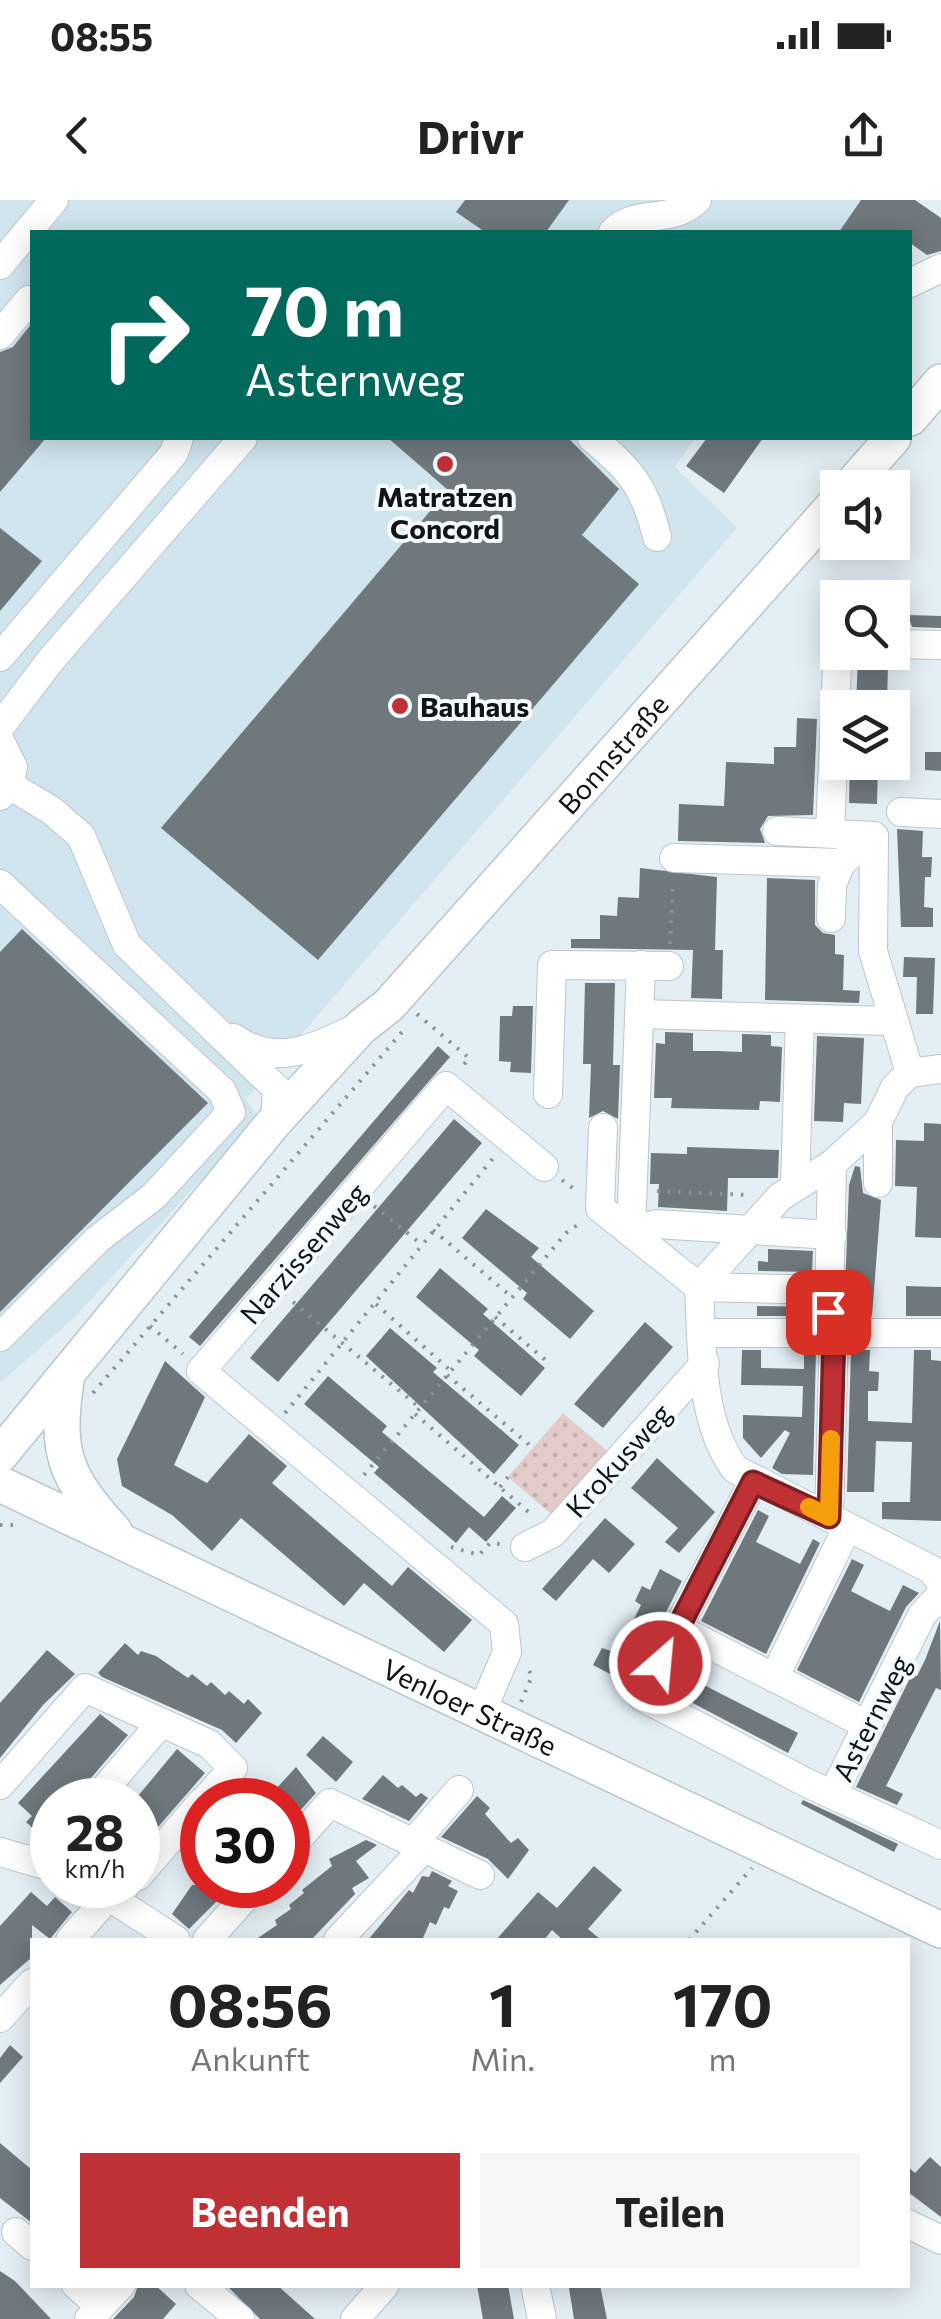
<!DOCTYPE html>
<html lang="de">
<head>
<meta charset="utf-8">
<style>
  body { margin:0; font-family:Commissioner,sans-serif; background:#f6f6f6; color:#222; height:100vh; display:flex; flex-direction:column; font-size:38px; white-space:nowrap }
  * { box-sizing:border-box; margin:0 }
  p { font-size:32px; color:#767676 }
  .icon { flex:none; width:55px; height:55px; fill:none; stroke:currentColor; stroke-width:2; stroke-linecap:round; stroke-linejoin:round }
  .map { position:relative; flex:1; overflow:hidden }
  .panel { position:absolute; left:30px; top:1738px; width:880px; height:350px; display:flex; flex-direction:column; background:#fff; border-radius:0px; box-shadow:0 5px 25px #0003 }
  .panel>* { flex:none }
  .guide { position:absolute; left:30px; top:30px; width:882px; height:210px; border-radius:0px; box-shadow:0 5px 25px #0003; background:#00695c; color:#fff; overflow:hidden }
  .tools { position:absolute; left:820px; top:270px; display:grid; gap:20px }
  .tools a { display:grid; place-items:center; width:90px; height:90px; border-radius:0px; background:#fff; box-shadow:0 5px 25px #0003; font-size:50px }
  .speed { position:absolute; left:30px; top:1578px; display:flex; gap:20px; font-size:50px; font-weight:700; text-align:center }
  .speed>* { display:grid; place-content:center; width:130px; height:130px; border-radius:50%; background:#fff; box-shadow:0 5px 25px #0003; line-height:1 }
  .speed small { font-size:25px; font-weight:400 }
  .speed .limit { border:15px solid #d22; background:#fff; color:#111 }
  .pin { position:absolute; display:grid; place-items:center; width:85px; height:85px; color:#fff; margin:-42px; border-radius:20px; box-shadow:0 5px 15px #0006 }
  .me { position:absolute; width:110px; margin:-55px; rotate:27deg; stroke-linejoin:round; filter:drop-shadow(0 0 8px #0008) }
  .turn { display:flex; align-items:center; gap:35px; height:210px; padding:0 50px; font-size:45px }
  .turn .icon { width:130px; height:130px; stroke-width:2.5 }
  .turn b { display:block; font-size:70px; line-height:85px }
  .eta { display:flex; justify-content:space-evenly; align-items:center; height:170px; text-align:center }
  .eta b { font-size:60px; font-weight:700; line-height:70px }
  .action { display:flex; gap:20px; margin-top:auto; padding:20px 50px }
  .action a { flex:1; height:115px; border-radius:0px; background:#c03136; color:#fff; font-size:40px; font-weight:700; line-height:115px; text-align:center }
  .action a+a { background:#f6f6f6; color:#222 }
  .status { display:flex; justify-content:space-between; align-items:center; height:70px; padding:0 50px; background:#fff; direction:ltr }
  .status svg { height:28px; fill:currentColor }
  header { display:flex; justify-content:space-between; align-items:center; height:130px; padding:0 50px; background:#fff; font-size:45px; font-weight:700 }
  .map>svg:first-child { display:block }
  .built { fill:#d1e5ee }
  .park { fill:url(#park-dots) }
  .building { fill:#6e787d }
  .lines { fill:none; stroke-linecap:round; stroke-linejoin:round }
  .minor-casing { stroke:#bbc6cc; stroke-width:30 }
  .major-casing { stroke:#bbc6cc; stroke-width:38 }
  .path { stroke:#8b9397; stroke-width:4; stroke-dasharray:2.5 8; stroke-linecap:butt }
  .minor { stroke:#fff; stroke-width:28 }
  .major { stroke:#fff; stroke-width:35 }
  .route-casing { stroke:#7d2023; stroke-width:25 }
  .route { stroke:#c03136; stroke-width:18 }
  .slow { stroke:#f59e0b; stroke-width:18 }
  .poi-dot { fill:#c03136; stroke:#f4fbff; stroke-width:4 }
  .labels { text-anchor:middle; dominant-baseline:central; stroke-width:8; stroke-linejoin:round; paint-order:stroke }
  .poi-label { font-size:28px; font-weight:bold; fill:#101416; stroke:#f4fbff }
  .street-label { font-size:28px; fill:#101416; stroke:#f4fbff }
</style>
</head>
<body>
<div class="status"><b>08:55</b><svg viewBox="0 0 49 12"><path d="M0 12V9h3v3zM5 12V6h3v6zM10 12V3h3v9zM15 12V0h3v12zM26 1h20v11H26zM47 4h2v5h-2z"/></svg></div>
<header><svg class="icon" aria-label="back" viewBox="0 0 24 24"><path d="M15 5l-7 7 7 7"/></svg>Drivr<svg class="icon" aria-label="share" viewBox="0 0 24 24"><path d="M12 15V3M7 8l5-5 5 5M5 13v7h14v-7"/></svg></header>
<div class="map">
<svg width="941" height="2119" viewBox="0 0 941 2119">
  <defs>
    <pattern id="park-dots" width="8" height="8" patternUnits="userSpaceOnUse" patternTransform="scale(2.5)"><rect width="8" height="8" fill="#e2cbc8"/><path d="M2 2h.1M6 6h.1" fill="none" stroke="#c1adab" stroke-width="1.8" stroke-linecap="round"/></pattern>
  </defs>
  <rect width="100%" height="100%" fill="#e4eff5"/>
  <!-- built -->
  <path class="built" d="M 0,0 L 861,0 L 839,32 L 32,32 L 32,238 L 695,238 L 675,267 L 737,328 L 246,899 L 258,918 L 73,1119 L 0,1183 Z"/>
  <!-- park -->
  <path class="park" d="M 563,1213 L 613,1256 L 558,1320 L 508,1277 Z"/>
  <!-- building -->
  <g class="building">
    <path d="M 465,0 L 569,0 L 546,32 L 485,32 L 456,12 Z"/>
    <path d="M 861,0 L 915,0 L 941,18 L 941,51 L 927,55 L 910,43 L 910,32 L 839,32 Z"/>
    <path d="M 32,123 L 32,238 L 46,238 L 0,292 L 0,152 L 13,147 Z"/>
    <path d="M 388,238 L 568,238 L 619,289 L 582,335 L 639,384 L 318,760 L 161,628 L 448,290 Z"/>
    <path d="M 707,238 L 763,238 L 724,293 L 686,266 Z"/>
    <path d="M 0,328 L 42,361 L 0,411 Z"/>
    <path d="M 908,415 L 941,416 L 941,428 L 912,427 Z"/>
    <path d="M 858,456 L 888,461 L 887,508 L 856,508 Z"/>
    <path d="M 797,518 L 817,519 L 813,615 L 768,616 L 760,629 L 765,643 L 678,641 L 679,604 L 724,606 L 726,562 L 774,564 L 774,547 L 796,547 Z"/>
    <path d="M 925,552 L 941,552 L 941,571 L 925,570 Z"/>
    <path d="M 850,562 L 878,562 L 877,604 L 849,603 Z"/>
    <path d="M 897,629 L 923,631 L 922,657 L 932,657 L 931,677 L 925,677 L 924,707 L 933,708 L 933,727 L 901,727 Z"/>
    <path d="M 640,668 L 717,677 L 715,750 L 723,750 L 722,799 L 691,798 L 693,750 L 571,748 L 571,739 L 600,739 L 600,715 L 617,716 L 618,697 L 639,698 Z"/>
    <path d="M 767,678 L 815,680 L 815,725 L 823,733 L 835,735 L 835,754 L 844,755 L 843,790 L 860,791 L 859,803 L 765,800 Z"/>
    <path d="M 22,729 L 208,903 L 0,1112 L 0,752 Z"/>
    <path d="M 904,757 L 935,758 L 933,814 L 916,814 L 917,777 L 903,777 Z"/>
    <path d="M 585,783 L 615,783 L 613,865 L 620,865 L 618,919 L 603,911 L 589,918 L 591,864 L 583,864 Z"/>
    <path d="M 513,806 L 533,806 L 531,873 L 510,872 L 511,862 L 499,861 L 500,816 L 512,816 Z"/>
    <path d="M 665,832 L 693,833 L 693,851 L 717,851 L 742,852 L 742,834 L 771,835 L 771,846 L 782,847 L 780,902 L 760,901 L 759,910 L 671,908 L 672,898 L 654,898 L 656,843 L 665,844 Z"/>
    <path d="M 817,836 L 864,838 L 861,904 L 844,903 L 843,922 L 814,921 Z"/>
    <path d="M 438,846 L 450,857 L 200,1146 L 189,1137 Z"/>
    <path d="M 454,919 L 482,943 L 278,1182 L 250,1158 Z"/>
    <path d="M 924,923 L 941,924 L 941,1038 L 915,1037 L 917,987 L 895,986 L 896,940 L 924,941 Z"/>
    <path d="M 687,947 L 779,950 L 778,978 L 728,978 L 727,1011 L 658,1007 L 659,984 L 650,984 L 651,953 L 687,954 Z"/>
    <path d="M 855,966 L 860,967 L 863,993 L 881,1000 L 872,1116 L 844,1116 L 849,985 Z"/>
    <path d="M 486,1009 L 539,1048 L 531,1057 L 594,1111 L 570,1139 L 523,1099 L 527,1093 L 462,1038 Z"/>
    <path d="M 768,1049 L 813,1051 L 812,1072 L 758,1071 L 758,1061 L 768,1062 Z"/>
    <path d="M 440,1068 L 488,1109 L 483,1114 L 545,1168 L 521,1196 L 474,1156 L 479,1150 L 416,1097 Z"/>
    <path d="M 906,1086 L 941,1087 L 941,1116 L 906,1116 Z"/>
    <path d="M 757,1106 L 812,1107 L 814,1116 L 757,1116 Z"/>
    <path d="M 645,1122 L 673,1147 L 603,1228 L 574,1204 Z"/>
    <path d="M 390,1128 L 437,1168 L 433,1172 L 519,1245 L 494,1274 L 366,1156 Z"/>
    <path d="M 742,1150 L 761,1150 L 761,1168 L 804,1169 L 804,1150 L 816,1150 L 813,1275 L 782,1274 L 772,1268 L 790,1233 L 785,1230 L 761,1258 L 743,1238 L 743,1215 L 802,1217 L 803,1186 L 741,1185 Z"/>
    <path d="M 851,1150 L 870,1150 L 869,1171 L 879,1172 L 878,1191 L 868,1191 L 868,1221 L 912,1223 L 914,1150 L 931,1150 L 931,1160 L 941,1161 L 941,1321 L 882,1319 L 882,1302 L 910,1302 L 912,1242 L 876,1241 L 874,1292 L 847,1292 Z"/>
    <path d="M 165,1161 L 205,1197 L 174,1265 L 207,1283 L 249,1234 L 287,1266 L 272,1283 L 392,1386 L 408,1367 L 472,1420 L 444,1452 L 364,1383 L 344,1406 L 241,1318 L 212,1351 L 172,1315 L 122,1286 L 117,1259 Z"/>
    <path d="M 328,1176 L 387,1226 L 382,1232 L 484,1317 L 502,1296 L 516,1308 L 486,1342 L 469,1327 L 456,1343 L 374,1273 L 379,1267 L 304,1204 Z"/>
    <path d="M 657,1258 L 715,1312 L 679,1353 L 665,1342 L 678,1328 L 631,1288 Z"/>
    <path d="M 758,1310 L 769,1316 L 756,1342 L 800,1364 L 813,1339 L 820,1343 L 766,1454 L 701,1421 Z"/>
    <path d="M 605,1318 L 635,1344 L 609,1373 L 593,1359 L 556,1401 L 542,1389 Z"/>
    <path d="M 852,1359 L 864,1365 L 851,1391 L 870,1401 L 890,1411 L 903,1385 L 919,1393 L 906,1407 L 859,1502 L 797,1470 Z"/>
    <path d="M 660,1369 L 682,1381 L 629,1484 L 593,1465 L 602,1448 L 617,1453 L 641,1405 L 635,1401 L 642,1386 L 650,1390 Z"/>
    <path d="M 940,1421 L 941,1490 L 936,1488 L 886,1586 L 903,1594 L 897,1605 L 856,1587 L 912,1474 L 917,1476 L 925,1460 Z"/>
    <path d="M 125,1443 L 138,1455 L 141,1451 L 156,1456 L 188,1478 L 192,1474 L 207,1486 L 211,1482 L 225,1495 L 229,1491 L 244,1504 L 248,1499 L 262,1513 L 236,1543 L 222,1530 L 102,1477 L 98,1473 Z"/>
    <path d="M 47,1450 L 75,1474 L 43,1505 L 0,1558 L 0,1503 Z"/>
    <path d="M 679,1463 L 704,1476 L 700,1483 L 798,1533 L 788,1553 L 666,1489 Z"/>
    <path d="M 100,1514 L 128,1535 L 72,1600 L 52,1600 L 52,1634 L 44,1627 L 39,1634 L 26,1622 L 32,1616 L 18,1603 Z"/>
    <path d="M 323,1536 L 353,1562 L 336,1582 L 306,1555 Z"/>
    <path d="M 177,1549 L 205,1573 L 138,1650 L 138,1596 Z"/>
    <path d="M 296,1567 L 316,1593 L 288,1624 L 288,1600 L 266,1600 Z"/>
    <path d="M 383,1575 L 398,1588 L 402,1585 L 416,1597 L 421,1593 L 428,1598 L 409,1621 L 362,1599 Z"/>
    <path d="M 477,1596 L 490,1608 L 485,1614 L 511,1643 L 518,1638 L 529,1650 L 508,1679 L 488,1659 L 441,1637 Z"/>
    <path d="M 803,1600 L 898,1644 L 894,1652 L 801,1604 Z"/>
    <path d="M 366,1640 L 377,1645 L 356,1661 L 369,1678 L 352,1688 L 355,1694 L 311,1740 L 255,1740 L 277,1725 L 275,1720 L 291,1709 L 289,1705 L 304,1693 L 302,1690 L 332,1666 L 329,1659 Z"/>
    <path d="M 594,1666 L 622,1690 L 588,1729 L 601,1740 L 563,1740 L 552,1730 L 544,1740 L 496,1740 L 538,1692 L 557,1708 Z"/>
    <path d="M 432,1671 L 452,1681 L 448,1686 L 458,1691 L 449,1709 L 444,1707 L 436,1725 L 430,1722 L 422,1740 L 368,1740 L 409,1690 L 413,1693 L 422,1676 L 429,1677 Z"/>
    <path d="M 192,1685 L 233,1685 L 189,1729 L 172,1714 Z"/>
    <path d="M 31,1692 L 47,1706 L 55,1697 L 72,1712 L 50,1739 L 32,1725 L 32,1757 L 0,1785 L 0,1726 Z"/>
    <path d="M 10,1845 L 23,1857 L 0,1883 L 0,1858 Z"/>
    <path d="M 0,1943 L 32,1970 L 32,2023 L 0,1998 Z"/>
    <path d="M 930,1957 L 941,1967 L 941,2017 L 908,1992 L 908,1967 L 915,1973 Z"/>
    <path d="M 0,2071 L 15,2081 L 51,2119 L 0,2119 Z"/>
    <path d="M 138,2085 L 155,2085 L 176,2104 L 163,2119 L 113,2119 L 134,2097 Z"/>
    <path d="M 226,2085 L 277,2085 L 315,2119 L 260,2119 Z"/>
    <path d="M 477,2085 L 508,2085 L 514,2119 L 483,2119 Z"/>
    <path d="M 574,2085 L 600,2085 L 607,2119 L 574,2119 L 569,2088 Z"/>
  </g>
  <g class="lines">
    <defs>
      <g id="minor">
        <path d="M 613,32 C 636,8 671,25 697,0"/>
        <path d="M 0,65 L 54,0"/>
        <path d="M 910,83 L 941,68"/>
        <path d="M 0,135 L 29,100"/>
        <path d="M 592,238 C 631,270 645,287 657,337"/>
        <path d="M 892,444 L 941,445"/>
        <path d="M 0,457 L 174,253 L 179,238"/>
        <path d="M 0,527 L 50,461 L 243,238"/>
        <path d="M 0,541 L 13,567 L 9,585 L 0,596"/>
        <path d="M 9,585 L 51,610 L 81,636 L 127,745 L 277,889 L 275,921"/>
        <path d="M 901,612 L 941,614"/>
        <path d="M 830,632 L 838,443"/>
        <path d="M 874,636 L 873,751 L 910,873"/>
        <path d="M 674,658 L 841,663 L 874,636 L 777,631"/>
        <path d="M 0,684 L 222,891 L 231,912 L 154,996 L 98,1039 L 0,1137"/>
        <path d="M 831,718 L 832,685 L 841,663"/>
        <path d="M 641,765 L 631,1032 L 656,1024 L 832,1035"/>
        <path d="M 640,814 L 891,821"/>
        <path d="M 234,838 C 274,867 312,849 352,830"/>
        <path d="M 910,873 L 895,887 L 878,922 L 832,964 L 780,997 L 699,1087 C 702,1146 699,1220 735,1269 L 932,1370 L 941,1384"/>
        <path d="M 910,873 L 941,869"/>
        <path d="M 548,894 L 552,765 L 669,766"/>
        <path d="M 878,922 L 878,983"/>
        <path d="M 603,928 L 600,1008 L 699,1087 L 830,1090"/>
        <path d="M 795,986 L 800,819"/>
        <path d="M 829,1107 L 832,964"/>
        <path d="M 701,1133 L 941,1133"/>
        <path d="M 753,1282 L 642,1497 L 809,1584 L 941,1645"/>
        <path d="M 829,1317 L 834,1131"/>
        <path d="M 525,1347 L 553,1333 L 705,1163"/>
        <path d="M 677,1428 L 867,1525"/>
        <path d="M 774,1478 L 847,1328"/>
        <path d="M 481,1513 L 507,1452 L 504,1424 L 201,1171 L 446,886 L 544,967"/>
        <path d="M 0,1585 L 85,1488 L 209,1544 L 233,1568 L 205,1600"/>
        <path d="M 834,1592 L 922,1415 L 941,1395"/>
        <path d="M 95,1600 L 161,1523"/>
        <path d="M 413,1643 L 459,1590"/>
        <path d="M 288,1650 L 330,1603 L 480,1675"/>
        <path d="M 0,1652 L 52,1667"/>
        <path d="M 138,1676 L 202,1602"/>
        <path d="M 91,1685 L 176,1740"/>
        <path d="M 70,1740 L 111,1694 L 125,1686"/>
        <path d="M 207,1740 L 256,1685"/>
        <path d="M 338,1740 L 423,1649"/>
        <path d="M 0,1818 L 32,1783"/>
        <path d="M 908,2024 L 941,2040"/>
        <path d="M 16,2032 L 32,2046"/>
        <path d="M 76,2085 L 100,2106"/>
        <path d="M 199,2085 L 240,2119"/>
        <path d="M 535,2085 L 542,2119"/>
        <path d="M 89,2119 L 121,2085"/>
        <path d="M 355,2119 L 385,2085"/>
      </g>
      <g id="major">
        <path d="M 910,218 L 941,182"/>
        <path d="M 849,288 L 893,238"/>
        <path d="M 66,1181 C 55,1253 65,1277 114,1331"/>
        <path id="s1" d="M 0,1255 L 275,921 L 361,827 L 389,805 L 838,301"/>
        <path id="s2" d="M 0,1284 L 941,1730"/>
      </g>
    </defs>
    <!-- minor casing -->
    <use href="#minor" class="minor-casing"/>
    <!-- major casing -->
    <use href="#major" class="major-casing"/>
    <!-- path -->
    <g class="path">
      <path d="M 670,744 L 673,683"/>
      <path d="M 417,814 L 469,858 L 462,867"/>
      <path d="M 562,980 L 578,992"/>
      <path d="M 657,991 L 748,995"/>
      <path d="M 374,1006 L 421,1044"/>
      <path d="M 433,1030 L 513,1098"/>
      <path d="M 293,1102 L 420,1208"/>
      <path d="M 376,1104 L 451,1171"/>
      <path d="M 495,1117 L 549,1163"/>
      <path d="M 150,1126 L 183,1154"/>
      <path d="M 447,1175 L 533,1248"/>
      <path d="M 93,1193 L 402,832"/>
      <path d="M 285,1213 L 494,957"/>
      <path d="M 415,1214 L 532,1315"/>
      <path d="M 364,1275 L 566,1033 L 583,1021"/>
      <path d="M 500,1287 L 508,1277"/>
      <path d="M 0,1325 L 20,1325"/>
      <path d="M 451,1347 L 479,1355 L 490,1343 L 500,1344"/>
      <path d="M 521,1502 L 532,1476 L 526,1465"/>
      <path d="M 689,1740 L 752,1668"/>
    </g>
    <!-- minor -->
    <use href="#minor" class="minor"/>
    <!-- major -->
    <use href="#major" class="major"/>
  </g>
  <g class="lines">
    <defs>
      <path id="route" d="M 660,1463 L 753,1282 L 829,1317 L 834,1131 L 827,1134 L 828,1112"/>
    </defs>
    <!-- route casing -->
    <use href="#route" class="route-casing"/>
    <!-- route -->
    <use href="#route" class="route"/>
    <!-- slow -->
    <path class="slow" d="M 809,1307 L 829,1317 L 831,1239"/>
  </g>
  <!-- markers -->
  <g class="poi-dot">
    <circle cx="445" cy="264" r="10"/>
    <circle cx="400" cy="506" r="10"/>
  </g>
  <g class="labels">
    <!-- poi labels -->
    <g class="poi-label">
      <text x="445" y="296">Matratzen<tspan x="445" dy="32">Concord</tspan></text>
      <text x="420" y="506" text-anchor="start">Bauhaus</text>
    </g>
    <!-- street labels -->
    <g class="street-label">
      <text stroke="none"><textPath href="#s1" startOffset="932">Bonnstraße</textPath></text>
      <text transform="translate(303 1053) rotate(-49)">Narzissenweg</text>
      <text transform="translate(618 1260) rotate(-48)">Krokusweg</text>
      <text stroke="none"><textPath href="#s2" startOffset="520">Venloer Straße</textPath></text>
      <text transform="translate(871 1518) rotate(-63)">Asternweg</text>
    </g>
  </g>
</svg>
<div class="tools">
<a><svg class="icon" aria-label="sound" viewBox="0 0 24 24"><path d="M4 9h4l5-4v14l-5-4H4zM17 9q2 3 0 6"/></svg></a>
<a><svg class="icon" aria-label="search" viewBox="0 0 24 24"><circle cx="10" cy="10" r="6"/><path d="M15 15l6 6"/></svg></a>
<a><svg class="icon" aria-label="layers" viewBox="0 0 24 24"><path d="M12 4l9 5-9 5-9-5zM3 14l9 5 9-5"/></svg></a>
</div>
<div class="speed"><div>28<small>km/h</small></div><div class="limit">30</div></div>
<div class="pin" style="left:828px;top:1112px;background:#d93025"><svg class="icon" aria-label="arrive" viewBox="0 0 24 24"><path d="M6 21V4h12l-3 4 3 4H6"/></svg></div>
<svg class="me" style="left:660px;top:1463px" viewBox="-20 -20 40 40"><circle r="17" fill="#c03136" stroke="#fff" stroke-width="3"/><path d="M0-11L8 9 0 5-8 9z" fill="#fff"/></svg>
<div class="guide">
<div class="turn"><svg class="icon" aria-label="right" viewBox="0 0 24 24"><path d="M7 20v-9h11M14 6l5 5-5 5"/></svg><div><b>70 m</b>Asternweg</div></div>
</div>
<section class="panel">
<div class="eta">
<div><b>08:56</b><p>Ankunft</p></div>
<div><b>1</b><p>Min.</p></div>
<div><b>170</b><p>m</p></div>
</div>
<div class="action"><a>Beenden</a><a>Teilen</a></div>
</section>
</div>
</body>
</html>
